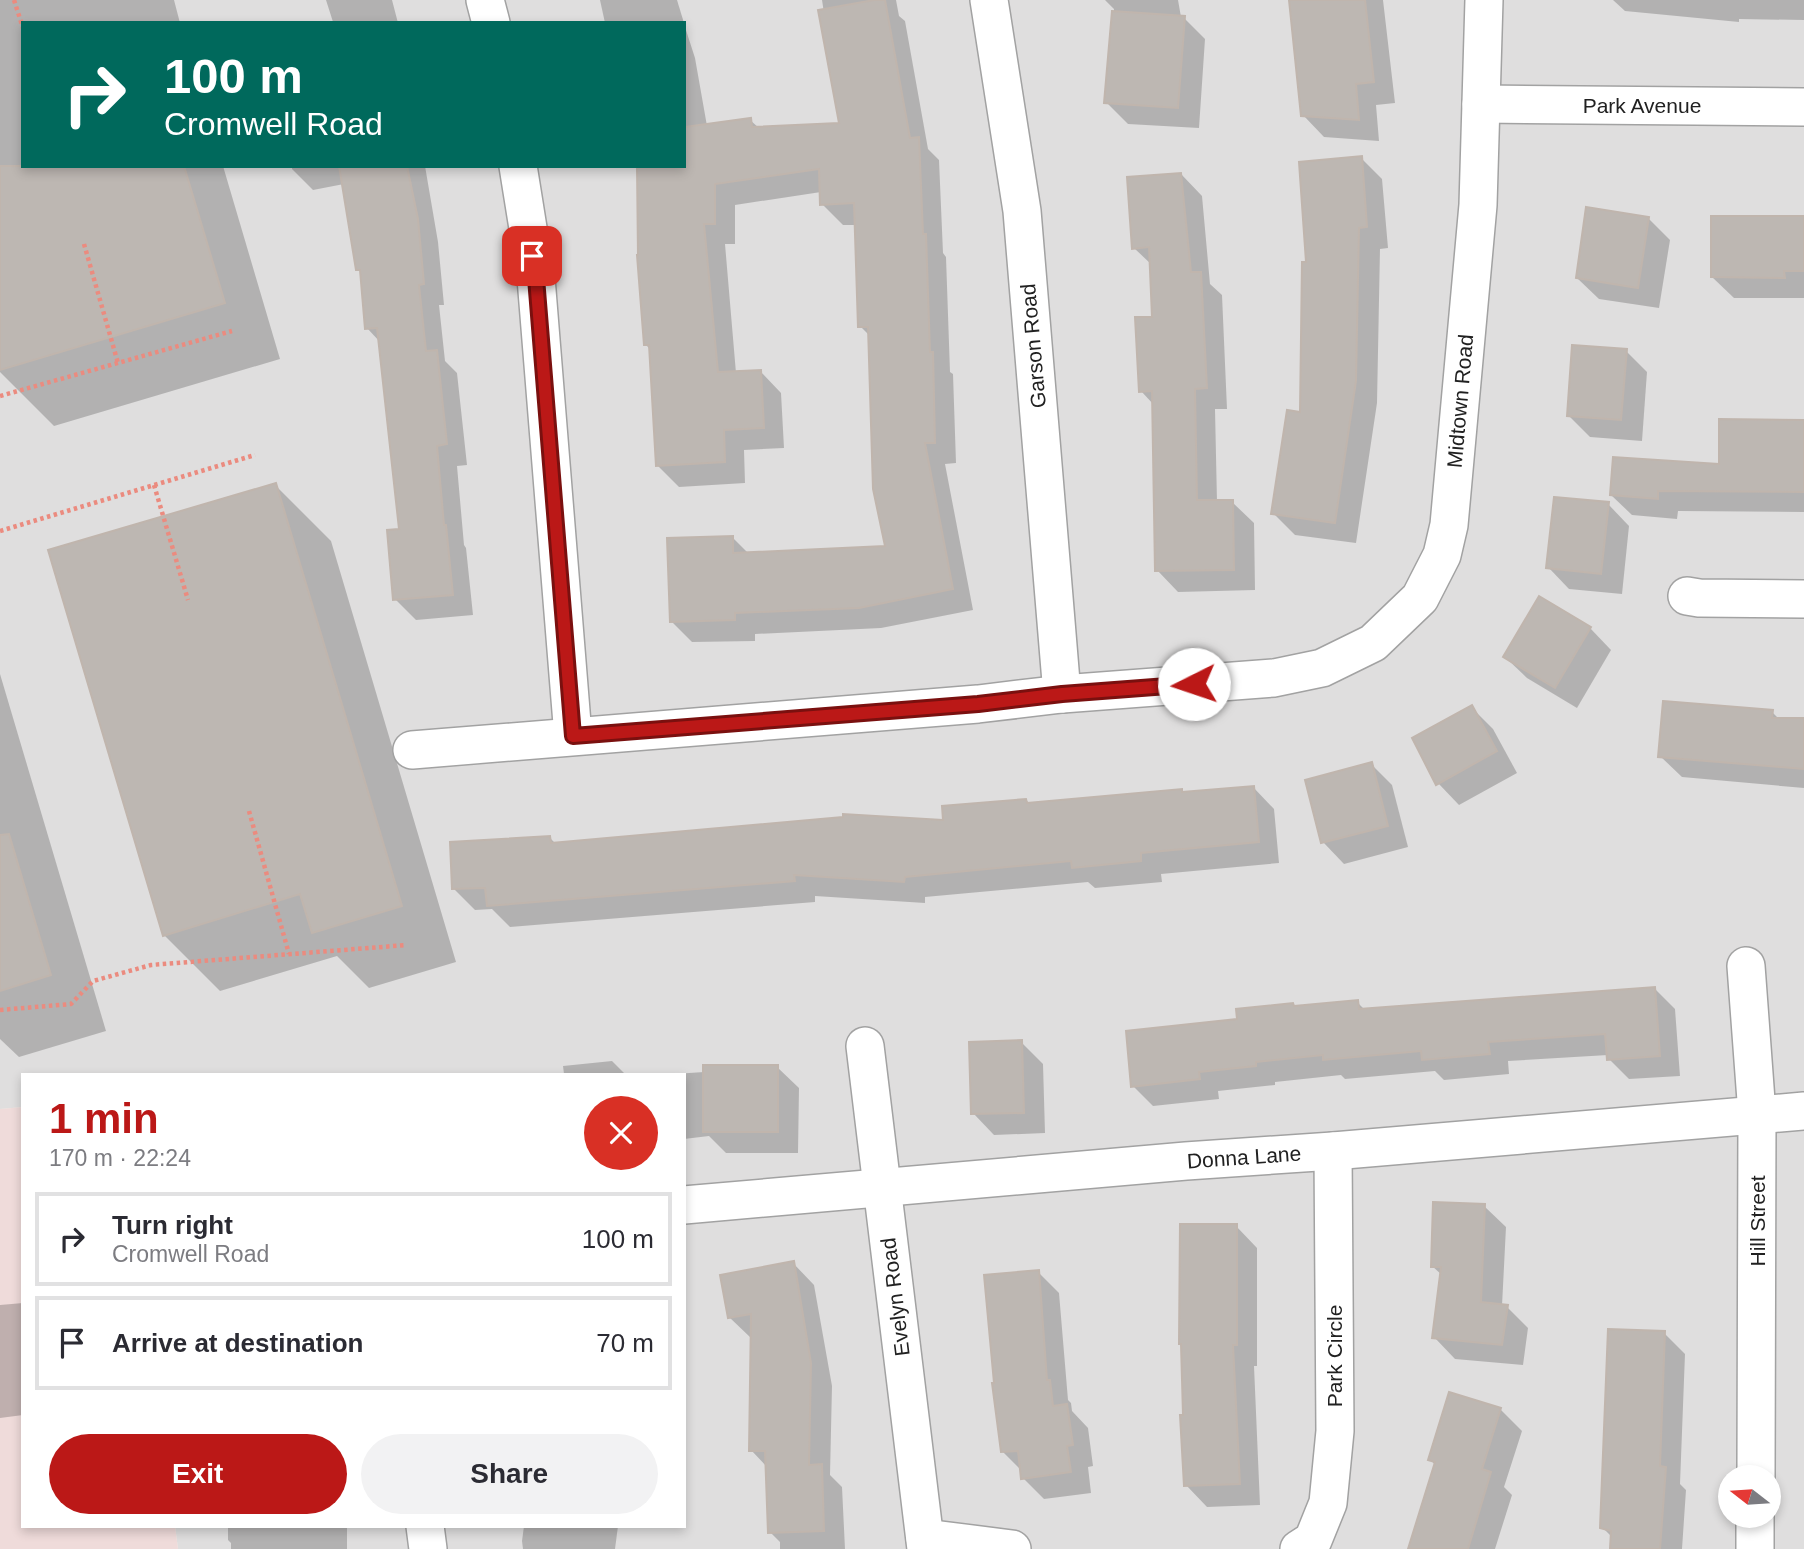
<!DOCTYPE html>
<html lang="en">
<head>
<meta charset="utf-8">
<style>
  body { margin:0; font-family:Helvetica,sans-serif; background:#f2f2f3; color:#2b2b33; height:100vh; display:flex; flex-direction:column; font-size:26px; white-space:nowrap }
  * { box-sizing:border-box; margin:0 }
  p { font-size:23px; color:#7c7c81 }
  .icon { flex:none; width:38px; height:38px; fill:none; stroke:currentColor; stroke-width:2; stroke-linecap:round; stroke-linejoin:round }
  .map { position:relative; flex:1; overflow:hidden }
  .sheet { position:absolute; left:21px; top:1073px; width:665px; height:455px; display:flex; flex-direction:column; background:#fff; border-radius:0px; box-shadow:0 4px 10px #0003 }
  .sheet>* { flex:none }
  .top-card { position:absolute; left:21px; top:21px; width:665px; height:147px; border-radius:0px; box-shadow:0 4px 10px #0003; background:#00695c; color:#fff; overflow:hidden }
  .needle { width:46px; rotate:287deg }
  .fabs { position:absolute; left:1718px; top:1465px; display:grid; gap:14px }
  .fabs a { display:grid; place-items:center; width:63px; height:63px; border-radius:50%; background:#fff; box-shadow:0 4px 10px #0003; font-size:35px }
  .pin { position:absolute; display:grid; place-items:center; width:60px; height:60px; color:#fff; margin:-30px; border-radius:14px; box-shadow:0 4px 10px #0006 }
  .me { position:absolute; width:77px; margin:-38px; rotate:266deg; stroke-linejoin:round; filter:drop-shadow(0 0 5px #0008) }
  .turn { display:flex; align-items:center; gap:24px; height:147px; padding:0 28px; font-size:32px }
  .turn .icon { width:91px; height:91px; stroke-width:2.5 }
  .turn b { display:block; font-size:49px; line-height:60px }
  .round { display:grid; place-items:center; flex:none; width:74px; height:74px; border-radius:37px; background:#f2f2f3 }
  .headline { display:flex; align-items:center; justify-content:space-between; height:119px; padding:0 28px }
  h1 { font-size:42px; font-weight:800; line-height:52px; color:#bb1817 }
  .action { display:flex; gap:14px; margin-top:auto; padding:14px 28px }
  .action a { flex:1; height:80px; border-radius:42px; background:#bb1817; color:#fff; font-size:28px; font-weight:800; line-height:80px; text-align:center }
  .action a+a { background:#f2f2f3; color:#2b2b33 }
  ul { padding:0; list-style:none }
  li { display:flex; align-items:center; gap:21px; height:94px; margin:0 14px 10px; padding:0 14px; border:4px solid #e1e1e2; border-radius:0px }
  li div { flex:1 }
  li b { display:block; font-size:26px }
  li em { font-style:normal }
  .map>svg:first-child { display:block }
  .residential { fill:#dfdede; fill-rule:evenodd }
  .commercial { fill:#efdbda }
  .shadow { fill:#0003 }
  .building { fill:#bdb7b2; stroke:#c0b5ad; stroke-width:2 }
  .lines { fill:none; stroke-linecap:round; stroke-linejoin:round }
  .minor-casing { stroke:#a2a2a2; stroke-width:40 }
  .path { stroke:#eb8b7f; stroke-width:4.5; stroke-dasharray:3.5 3.5; stroke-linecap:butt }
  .minor { stroke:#fff; stroke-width:37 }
  .route-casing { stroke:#7a100f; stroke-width:18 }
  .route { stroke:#bb1817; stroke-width:12 }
  .labels { text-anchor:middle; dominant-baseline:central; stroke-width:7; stroke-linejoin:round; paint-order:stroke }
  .street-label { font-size:21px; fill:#212121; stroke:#fff }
</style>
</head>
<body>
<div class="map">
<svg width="1804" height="1549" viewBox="0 0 1804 1549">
  <rect width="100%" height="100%" fill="#f0eee9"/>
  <!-- residential -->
  <path class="residential" d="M 0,0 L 1804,0 L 1804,1549 L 178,1549 L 175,1526 L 684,1526 L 684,1074 L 23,1074 L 23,1107 L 0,1109 ZM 23,23 L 684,23 L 684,166 L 23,166 ZM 1731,1477 L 1769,1477 L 1769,1516 L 1731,1516 Z"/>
  <!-- commercial -->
  <path class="commercial" d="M 23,1107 L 23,1526 L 175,1526 L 178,1549 L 0,1549 L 0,1109 Z"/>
  <!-- shadow -->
  <g class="shadow">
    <path d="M 0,0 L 174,0 L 180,23 L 23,23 L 23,166 L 223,166 L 280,359 L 54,426 L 0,372 Z"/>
    <path d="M 326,0 L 392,0 L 398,23 L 329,23 L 333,22 Z"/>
    <path d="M 600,0 L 677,0 L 684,23 L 605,23 Z"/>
    <path d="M 822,0 L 896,0 L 899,16 L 905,21 L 928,149 L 939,160 L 943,253 L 946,257 L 950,372 L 953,374 L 956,463 L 945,464 L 973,610 L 881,628 L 755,634 L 755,641 L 692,642 L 671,621 L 732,537 L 749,554 L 887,548 L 870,336 L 860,326 L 857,225 L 843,225 L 822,204 L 821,192 L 735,205 L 735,244 L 725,244 L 736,373 L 760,371 L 781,393 L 784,448 L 744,450 L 745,483 L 679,487 L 658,466 L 651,350 L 646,345 L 684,166 L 684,24 L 695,58 L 707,126 L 750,120 L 759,128 L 841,125 Z"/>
    <path d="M 1105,0 L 1178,0 L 1181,17 L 1184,18 L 1205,39 L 1199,128 L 1128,124 L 1106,102 L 1114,9 Z"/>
    <path d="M 1291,0 L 1383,0 L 1395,103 L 1376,105 L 1379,141 L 1324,137 L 1303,115 Z"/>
    <path d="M 1613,0 L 1804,0 L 1804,20 L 1739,19 L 1739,22 L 1625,11 Z"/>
    <path d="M 1361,158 L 1382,179 L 1388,248 L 1380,249 L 1377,403 L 1356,543 L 1295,535 L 1273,513 L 1302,414 L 1308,264 Z"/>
    <path d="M 292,166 L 425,166 L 438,242 L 444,305 L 439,305 L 445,361 L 457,373 L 467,465 L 457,466 L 464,545 L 466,548 L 473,615 L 416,620 L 395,599 L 401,530 L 380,342 L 367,328 L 362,273 L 358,269 L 344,184 L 313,190 L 292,169 Z"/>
    <path d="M 1181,174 L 1202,196 L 1210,284 L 1222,295 L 1227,409 L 1215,409 L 1217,502 L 1232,502 L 1254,523 L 1255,590 L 1178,592 L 1157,570 L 1154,405 L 1141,391 L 1154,318 L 1152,265 L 1134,248 Z"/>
    <path d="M 1648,218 L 1670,240 L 1659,308 L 1599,299 L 1577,278 Z"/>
    <path d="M 1804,218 L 1804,298 L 1734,298 L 1712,277 Z"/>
    <path d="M 1626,351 L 1647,372 L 1642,441 L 1590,437 L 1569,416 Z"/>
    <path d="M 1804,422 L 1804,512 L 1678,511 L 1677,519 L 1632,515 L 1611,495 L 1720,466 Z"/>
    <path d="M 275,485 L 331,541 L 456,962 L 369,988 L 337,956 L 220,991 L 164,935 Z"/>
    <path d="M 1608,504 L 1629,526 L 1622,594 L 1569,589 L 1548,567 Z"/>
    <path d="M 1590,628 L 1611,650 L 1577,708 L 1527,678 L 1505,657 Z"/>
    <path d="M 0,674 L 106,1031 L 19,1057 L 0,1039 Z"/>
    <path d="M 1472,708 L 1493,729 L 1517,773 L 1459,805 L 1438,783 Z"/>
    <path d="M 1772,712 L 1780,720 L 1804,720 L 1804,788 L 1682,777 L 1660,756 Z"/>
    <path d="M 1371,764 L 1392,785 L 1408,847 L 1344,864 L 1323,842 Z"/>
    <path d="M 1253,787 L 1274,809 L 1279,863 L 1161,874 L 1162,882 L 1095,888 L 1088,882 L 925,897 L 925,903 L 815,896 L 815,902 L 510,927 L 492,909 L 475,910 L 454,889 L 550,838 L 556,844 L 945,822 L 1026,800 L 1030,804 L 1182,790 L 1185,794 Z"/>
    <path d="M 1655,989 L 1675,1009 L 1680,1076 L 1629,1079 L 1609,1059 L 1608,1055 L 1508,1061 L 1509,1074 L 1444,1080 L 1435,1071 L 1345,1079 L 1341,1075 L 1275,1082 L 1275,1085 L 1218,1091 L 1219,1099 L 1153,1106 L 1133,1086 L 1239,1021 L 1295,1008 L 1357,1002 L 1366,1011 Z"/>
    <path d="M 1021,1042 L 1043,1064 L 1045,1133 L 994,1135 L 973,1113 Z"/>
    <path d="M 612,1061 L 625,1074 L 564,1074 L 563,1066 Z"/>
    <path d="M 777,1067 L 799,1088 L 798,1153 L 726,1153 L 709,1136 L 684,1139 L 684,1074 L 674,1074 Z"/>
    <path d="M 1484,1206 L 1506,1227 L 1502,1306 L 1507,1307 L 1528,1328 L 1523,1365 L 1455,1359 L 1434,1337 L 1442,1275 L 1432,1266 Z"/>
    <path d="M 1236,1226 L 1257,1248 L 1257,1366 L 1254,1366 L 1260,1505 L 1207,1507 L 1186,1485 L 1183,1346 L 1180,1344 Z"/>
    <path d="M 793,1263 L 814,1285 L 832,1386 L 830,1475 L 842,1487 L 845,1549 L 780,1549 L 780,1542 L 770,1532 L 767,1467 L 751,1450 L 751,1338 L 729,1317 Z"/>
    <path d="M 1038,1272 L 1059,1293 L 1068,1400 L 1071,1403 L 1072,1411 L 1088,1428 L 1093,1466 L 1088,1467 L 1091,1493 L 1044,1499 L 1023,1478 L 1022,1471 L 1003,1452 Z"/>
    <path d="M 23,1303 L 23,1415 L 0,1418 L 0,1305 Z"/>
    <path d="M 1664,1333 L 1685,1354 L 1680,1484 L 1686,1490 L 1682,1549 L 1612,1549 L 1613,1538 L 1602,1527 Z"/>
    <path d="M 1500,1409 L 1522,1431 L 1504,1487 L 1512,1495 L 1495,1549 L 1410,1549 L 1435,1465 L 1430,1459 Z"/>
    <path d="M 228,1526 L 347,1526 L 347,1549 L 231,1549 L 231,1543 L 228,1540 Z"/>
    <path d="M 524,1526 L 618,1526 L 615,1549 L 523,1549 L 522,1541 Z"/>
  </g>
  <!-- building -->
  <g class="building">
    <path d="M 874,0 L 885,0 L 910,138 L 919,137 L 923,234 L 926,234 L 930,352 L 933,352 L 935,443 L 925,443 L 953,589 L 859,608 L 735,613 L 735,620 L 670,622 L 667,538 L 733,536 L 733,553 L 885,546 L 873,489 L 868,327 L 858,327 L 854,203 L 820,205 L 819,169 L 715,184 L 715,224 L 704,224 L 718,372 L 761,370 L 764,428 L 724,430 L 725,462 L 656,466 L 649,345 L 644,345 L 637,255 L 638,255 L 637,166 L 684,166 L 684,127 L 751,118 L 752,127 L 839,123 L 818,10 Z"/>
    <path d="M 1289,0 L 1365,0 L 1374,82 L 1356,84 L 1359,120 L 1301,116 Z"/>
    <path d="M 1112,11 L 1185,16 L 1178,108 L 1104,103 Z"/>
    <path d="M 1362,156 L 1367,227 L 1359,228 L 1356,381 L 1335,523 L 1271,514 L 1287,410 L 1300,412 L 1302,262 L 1306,262 L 1299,162 Z"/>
    <path d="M 0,166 L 184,166 L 225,303 L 0,370 Z"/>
    <path d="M 339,166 L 407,166 L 418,219 L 424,284 L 419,285 L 426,351 L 437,350 L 447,444 L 437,446 L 444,525 L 446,525 L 453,595 L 393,600 L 387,530 L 399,529 L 377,328 L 365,329 L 360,270 L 356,270 Z"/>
    <path d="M 1181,173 L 1191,272 L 1201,272 L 1207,388 L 1195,389 L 1197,500 L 1233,500 L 1234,570 L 1155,571 L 1152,391 L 1139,392 L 1135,317 L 1152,317 L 1149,247 L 1132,249 L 1127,177 Z"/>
    <path d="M 1586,207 L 1649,217 L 1638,288 L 1576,278 Z"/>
    <path d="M 1711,216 L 1804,216 L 1804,271 L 1784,271 L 1785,278 L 1711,277 Z"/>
    <path d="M 1572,345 L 1627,349 L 1621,420 L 1567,416 Z"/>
    <path d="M 1719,419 L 1804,420 L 1804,492 L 1658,491 L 1658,499 L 1610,495 L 1613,457 L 1719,464 Z"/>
    <path d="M 276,483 L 402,906 L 312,933 L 300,894 L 163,936 L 48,550 Z"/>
    <path d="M 1554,497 L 1609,502 L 1601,574 L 1546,568 Z"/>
    <path d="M 1539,596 L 1591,627 L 1555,688 L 1503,657 Z"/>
    <path d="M 1663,701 L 1773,710 L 1772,718 L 1804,718 L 1804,769 L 1658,757 Z"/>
    <path d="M 1472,705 L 1497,751 L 1436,785 L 1412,738 Z"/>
    <path d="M 1372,762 L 1388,826 L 1321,843 L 1305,780 Z"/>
    <path d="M 1254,786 L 1259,842 L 1141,853 L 1141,861 L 1072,868 L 1071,861 L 905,877 L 904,882 L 794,875 L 795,881 L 487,906 L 485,888 L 452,889 L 450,842 L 550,836 L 551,843 L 843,817 L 843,814 L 943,820 L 942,806 L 1026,799 L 1027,803 L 1182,789 L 1182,792 Z"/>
    <path d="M 9,834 L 51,975 L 0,991 L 0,835 Z"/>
    <path d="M 1655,987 L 1660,1056 L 1607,1060 L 1605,1034 L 1488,1042 L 1490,1054 L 1422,1060 L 1421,1051 L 1323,1060 L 1323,1055 L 1256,1062 L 1256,1066 L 1199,1072 L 1200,1079 L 1131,1087 L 1126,1031 L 1237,1019 L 1236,1009 L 1293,1003 L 1294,1006 L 1358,1000 L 1359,1009 Z"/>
    <path d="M 1022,1040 L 1024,1113 L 971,1114 L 969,1042 Z"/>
    <rect x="703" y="1065" width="75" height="67"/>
    <path d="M 1433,1202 L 1485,1204 L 1481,1302 L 1508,1305 L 1502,1345 L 1432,1338 L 1441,1267 L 1431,1267 Z"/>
    <path d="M 1180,1224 L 1237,1224 L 1237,1345 L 1233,1345 L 1240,1484 L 1184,1486 L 1180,1415 L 1183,1415 L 1181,1344 L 1179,1344 Z"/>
    <path d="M 794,1261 L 811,1363 L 809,1465 L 822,1464 L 824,1531 L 768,1533 L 765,1451 L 749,1451 L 751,1314 L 728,1318 L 720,1275 Z"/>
    <path d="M 1039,1270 L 1047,1380 L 1050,1380 L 1053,1406 L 1067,1404 L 1073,1445 L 1067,1446 L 1071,1472 L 1021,1479 L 1018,1451 L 1001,1452 L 992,1383 L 994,1383 L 984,1275 Z"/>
    <path d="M 1608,1329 L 1665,1331 L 1660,1466 L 1666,1467 L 1660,1549 L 1610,1549 L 1611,1531 L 1600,1528 Z"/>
    <path d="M 1449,1392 L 1501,1408 L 1482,1469 L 1491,1472 L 1468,1549 L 1408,1549 L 1435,1462 L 1428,1460 Z"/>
  </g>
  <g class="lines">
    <defs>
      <g id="minor">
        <path d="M 485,0 L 491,23"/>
        <path d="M 989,0 L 1022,211 L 1062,694"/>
        <path d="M 1481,104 L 1804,107"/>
        <path d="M 518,166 L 536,278 L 573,736"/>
        <path d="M 1687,596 L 1699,598 L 1804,599"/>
        <path d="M 412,750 L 978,704 L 1062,694 L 1274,678 L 1322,668 L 1373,643 L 1420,598 L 1442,555 L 1449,525 L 1478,205 L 1484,0"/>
        <path d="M 1746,966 L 1757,1114 L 1756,1477"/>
        <path d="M 865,1046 L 926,1549"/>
        <path d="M 684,1205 L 1186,1161 L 1333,1151 L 1804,1111"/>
        <path d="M 425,1526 L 428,1549"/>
        <path d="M 925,1538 L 1012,1549"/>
        <path d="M 1299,1549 L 1313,1540 L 1328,1503 L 1335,1431 L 1333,1151"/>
        <path d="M 1755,1549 L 1755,1516"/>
      </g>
    </defs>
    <!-- minor casing -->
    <use href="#minor" class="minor-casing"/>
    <!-- path -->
    <g class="path">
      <path d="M 14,0 L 23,28"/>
      <path d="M 84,244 L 118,363"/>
      <path d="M 0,396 L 232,331"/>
      <path d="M 154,485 L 188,600"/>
      <path d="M 0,531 L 255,455"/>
      <path d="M 249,811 L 289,954"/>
      <path d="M 0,1010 L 71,1004 L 93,981 L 151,965 L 407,945"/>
    </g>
    <!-- minor -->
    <use href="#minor" class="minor"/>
  </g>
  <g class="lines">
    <defs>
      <path id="route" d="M 532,256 L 536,278 L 573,736 L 978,704 L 1062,694 L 1194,684"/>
    </defs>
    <!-- route casing -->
    <use href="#route" class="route-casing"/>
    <!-- route -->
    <use href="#route" class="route"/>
  </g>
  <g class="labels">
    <!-- street labels -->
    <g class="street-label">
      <text x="1642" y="105">Park Avenue</text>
      <text transform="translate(1033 346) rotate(-95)">Garson Road</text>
      <text transform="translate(1460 401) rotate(-85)">Midtown Road</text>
      <text transform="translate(1244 1157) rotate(-4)">Donna Lane</text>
      <text transform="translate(1757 1221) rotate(-90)">Hill Street</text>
      <text transform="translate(895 1297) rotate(-97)">Evelyn Road</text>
      <text transform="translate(1334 1356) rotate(-90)">Park Circle</text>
    </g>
  </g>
</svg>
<div class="fabs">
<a><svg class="needle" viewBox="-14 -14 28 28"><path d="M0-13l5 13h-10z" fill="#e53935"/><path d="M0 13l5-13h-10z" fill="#7c7c81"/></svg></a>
</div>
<div class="pin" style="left:532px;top:256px;background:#d93025"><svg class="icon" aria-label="arrive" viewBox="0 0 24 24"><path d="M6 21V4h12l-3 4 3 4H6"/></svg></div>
<svg class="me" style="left:1194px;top:684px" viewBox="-20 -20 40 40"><circle r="19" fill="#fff"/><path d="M0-13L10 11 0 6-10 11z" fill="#bb1817"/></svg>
<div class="top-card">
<div class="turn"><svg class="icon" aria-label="right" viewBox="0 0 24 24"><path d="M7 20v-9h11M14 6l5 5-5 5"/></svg><div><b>100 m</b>Cromwell Road</div></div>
</div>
<section class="sheet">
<div class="headline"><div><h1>1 min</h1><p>170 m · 22:24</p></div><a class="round" style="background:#d93025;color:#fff"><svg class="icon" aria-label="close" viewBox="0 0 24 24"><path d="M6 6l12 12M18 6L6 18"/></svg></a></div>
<ul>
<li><svg class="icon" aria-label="right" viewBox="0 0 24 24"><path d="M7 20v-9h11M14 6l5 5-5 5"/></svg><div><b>Turn right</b><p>Cromwell Road</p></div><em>100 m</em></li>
<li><svg class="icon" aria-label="arrive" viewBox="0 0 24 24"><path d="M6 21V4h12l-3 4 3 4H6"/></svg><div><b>Arrive at destination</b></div><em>70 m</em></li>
</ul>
<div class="action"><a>Exit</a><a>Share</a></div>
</section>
</div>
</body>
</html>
